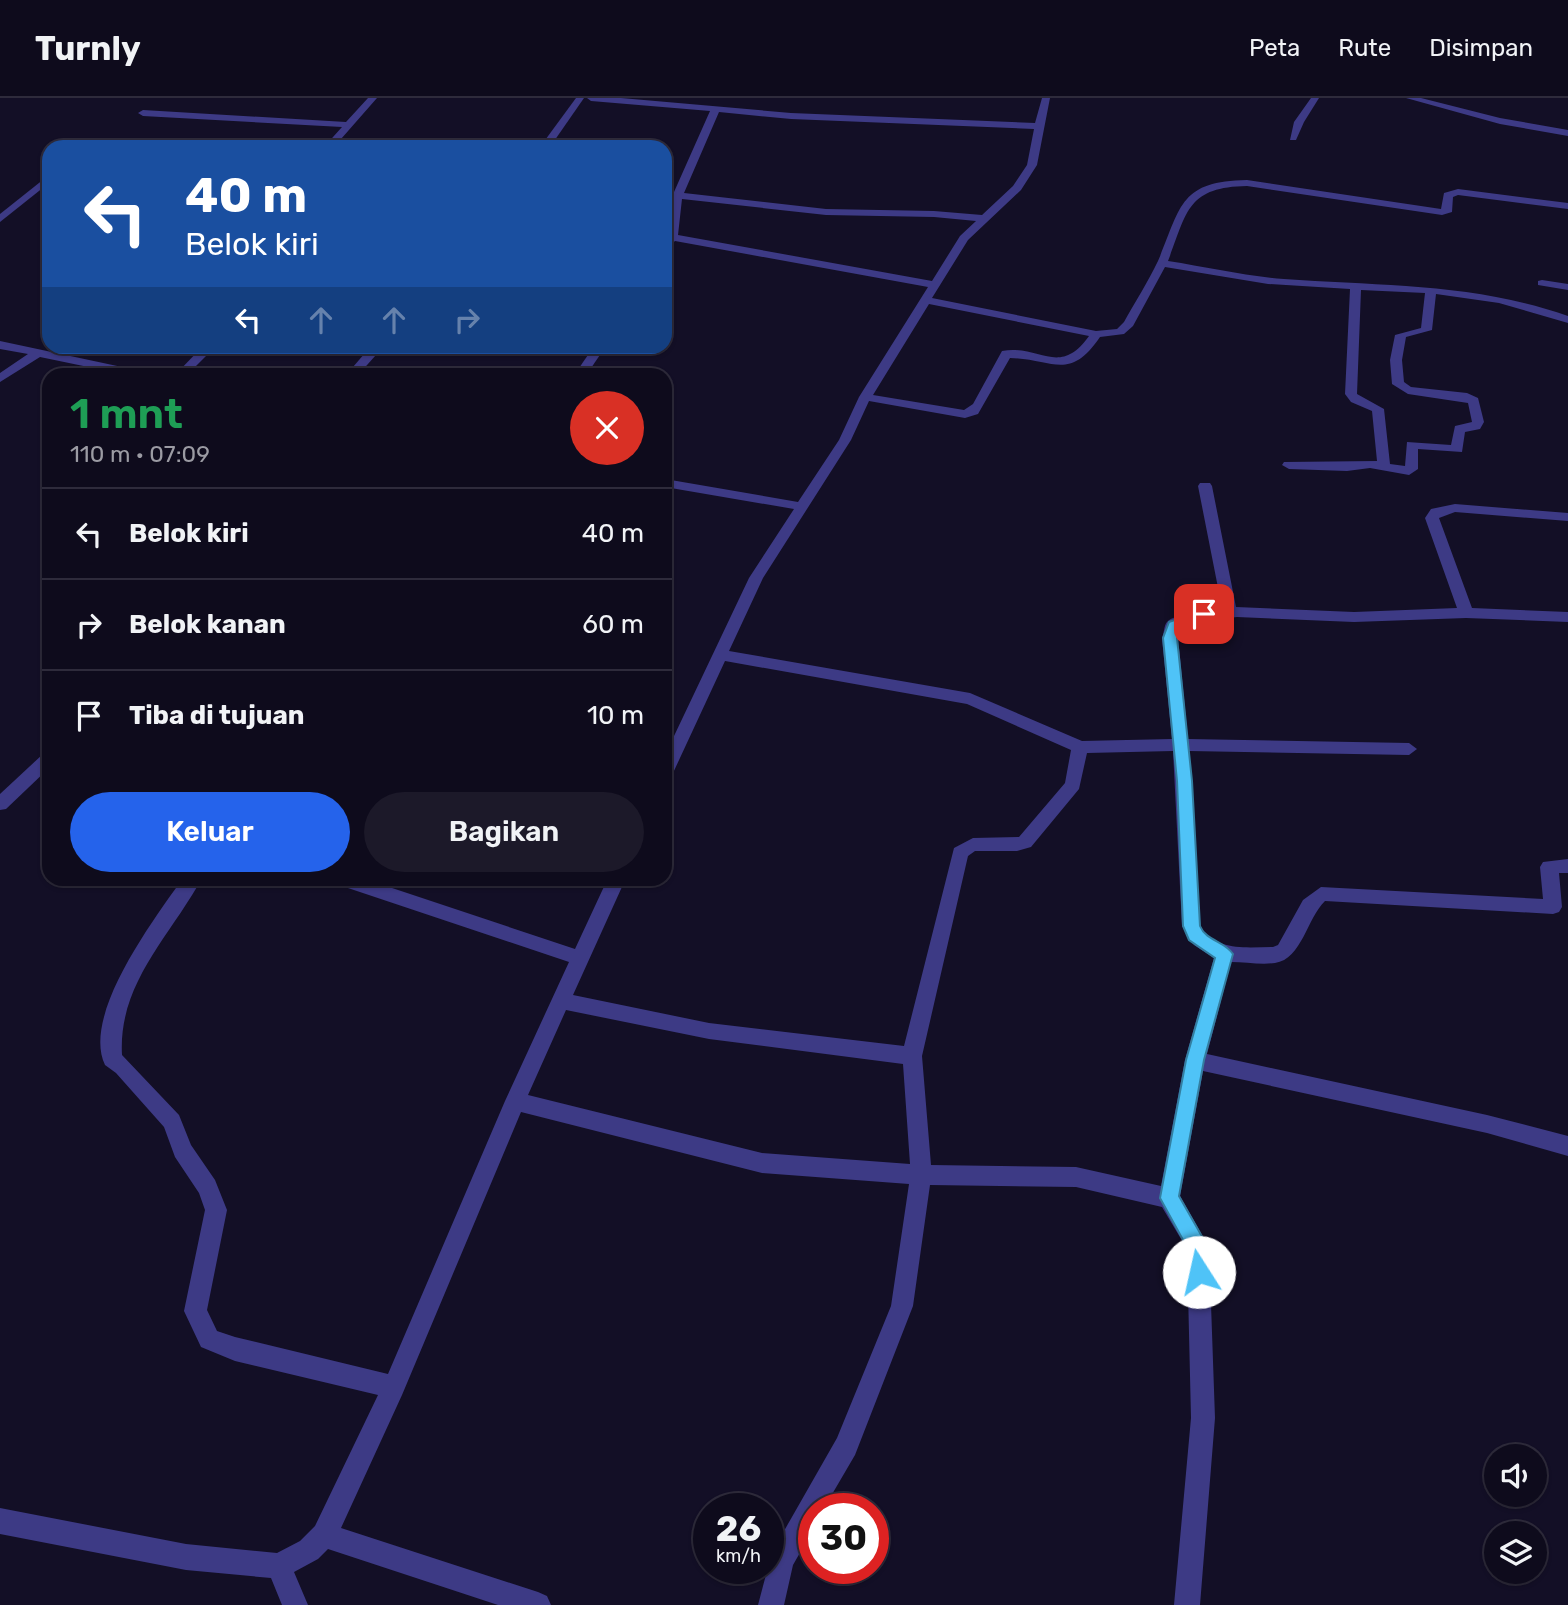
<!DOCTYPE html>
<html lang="id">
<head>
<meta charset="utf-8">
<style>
  body { margin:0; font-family:Rubik,sans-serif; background:#1c1929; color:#f1f3f6; height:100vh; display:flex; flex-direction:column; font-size:26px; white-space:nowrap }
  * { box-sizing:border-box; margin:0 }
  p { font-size:23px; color:#9b9ba3 }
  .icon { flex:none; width:38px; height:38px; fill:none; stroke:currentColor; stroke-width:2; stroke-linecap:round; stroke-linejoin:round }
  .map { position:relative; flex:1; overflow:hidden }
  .sheet { position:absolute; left:42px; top:270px; width:630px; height:518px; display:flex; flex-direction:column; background:#0e0b1c; border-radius:21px; box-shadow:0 2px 5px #0004,0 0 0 2px #2e2b3b }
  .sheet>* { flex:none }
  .top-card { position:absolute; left:42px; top:42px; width:630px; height:214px; border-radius:21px; box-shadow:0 2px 5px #0004,0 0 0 2px #2e2b3b; background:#1a4fa0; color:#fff; overflow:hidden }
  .buttons { position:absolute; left:1484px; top:1346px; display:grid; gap:14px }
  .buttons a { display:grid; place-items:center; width:63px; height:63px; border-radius:50%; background:#0e0b1c; box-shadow:0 2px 5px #0004,0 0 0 2px #2e2b3b; font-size:35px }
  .speed { position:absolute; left:693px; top:1395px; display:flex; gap:14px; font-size:35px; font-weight:700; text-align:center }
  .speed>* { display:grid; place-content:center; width:91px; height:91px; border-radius:50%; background:#0e0b1c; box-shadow:0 2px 5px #0004,0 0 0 2px #2e2b3b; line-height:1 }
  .speed small { font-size:18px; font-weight:400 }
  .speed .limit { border:10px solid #d22; background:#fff; color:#111 }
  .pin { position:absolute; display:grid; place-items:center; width:60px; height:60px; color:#fff; margin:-30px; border-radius:14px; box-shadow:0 4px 10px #0006 }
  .me { position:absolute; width:77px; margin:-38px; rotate:350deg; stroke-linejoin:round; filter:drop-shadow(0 0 5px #0008) }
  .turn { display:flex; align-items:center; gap:24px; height:147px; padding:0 28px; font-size:32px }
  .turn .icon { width:91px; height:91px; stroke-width:2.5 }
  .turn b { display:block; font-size:49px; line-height:60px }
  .lanes { display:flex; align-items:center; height:66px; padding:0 28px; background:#0003; justify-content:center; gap:35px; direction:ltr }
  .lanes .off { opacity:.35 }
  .round { display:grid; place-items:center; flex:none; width:74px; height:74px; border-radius:37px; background:#1c1929 }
  .head { display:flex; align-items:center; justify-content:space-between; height:119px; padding:0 28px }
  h1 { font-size:42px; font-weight:600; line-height:52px; color:#1e9e55 }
  .button { display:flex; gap:14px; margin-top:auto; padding:14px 28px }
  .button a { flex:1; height:80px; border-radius:42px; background:#2563eb; color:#fff; font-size:28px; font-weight:600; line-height:80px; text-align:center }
  .button a+a { background:#1c1929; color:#f1f3f6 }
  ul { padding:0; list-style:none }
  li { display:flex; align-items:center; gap:21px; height:91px; padding:0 28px; border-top:2px solid #2e2b3b }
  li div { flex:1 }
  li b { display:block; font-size:26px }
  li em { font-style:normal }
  header { display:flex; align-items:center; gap:42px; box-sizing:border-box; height:98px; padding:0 35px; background:#0e0b1c; border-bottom:2px solid #2e2b3b }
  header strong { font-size:33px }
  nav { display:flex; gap:38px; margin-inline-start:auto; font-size:24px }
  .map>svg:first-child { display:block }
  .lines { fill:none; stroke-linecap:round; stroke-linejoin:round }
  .minor { fill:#3d3a85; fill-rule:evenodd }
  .route { fill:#4fc3f7; stroke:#337fa1; stroke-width:2 }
</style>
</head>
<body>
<header>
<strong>Turnly</strong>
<nav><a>Peta</a><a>Rute</a><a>Disimpan</a></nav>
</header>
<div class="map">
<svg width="1568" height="1507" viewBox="0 0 1568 1507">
  <rect width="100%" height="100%" fill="#130f26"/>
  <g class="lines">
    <!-- minor -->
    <g class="minor">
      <path d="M 368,0 L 377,0 L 334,49 L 324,49 L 342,29 L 143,18 L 138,15 L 143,12 L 346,24 Z"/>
      <path d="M 576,0 L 584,0 L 550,49 L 540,49 Z"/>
      <path d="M 587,0 L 621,0 L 791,15 L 1035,25 L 1042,0 L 1050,0 L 1037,67 L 1021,92 L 968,142 L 932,200 L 1096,233 L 1117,231 L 1124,224 C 1135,204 1148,184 1158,163 C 1181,109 1179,83 1247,82 L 1441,111 L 1444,95 L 1458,91 L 1568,105 L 1568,111 L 1458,97 L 1453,99 L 1452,114 L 1442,117 L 1247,88 C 1187,89 1187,114 1168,163 C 1207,169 1245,178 1284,181 C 1381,188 1475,185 1568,218 L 1568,225 L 1499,205 L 1436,196 L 1432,232 L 1406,239 L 1402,262 L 1404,284 L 1411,289 L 1467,295 L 1478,300 L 1484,324 L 1480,331 L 1465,334 L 1462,354 L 1418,351 L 1418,371 L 1409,377 L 1370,370 L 1347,373 L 1289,371 L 1282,367 L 1284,364 L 1377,363 L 1372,313 L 1351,304 L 1345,296 L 1350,191 L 1268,186 L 1165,169 L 1133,228 L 1124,236 L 1100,239 C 1069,284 1054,261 1010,260 L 978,316 L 965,320 L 869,303 L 851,342 L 763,480 L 729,553 L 970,595 L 1082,643 L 1172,641 L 1162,540 C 1164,536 1164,527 1167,524 C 1176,515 1210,511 1222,510 L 1198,388 L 1200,385 L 1210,385 L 1212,388 L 1236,509 L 1354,514 L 1457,510 L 1425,420 L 1431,411 L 1455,406 L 1568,415 L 1568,423 L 1455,414 L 1439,420 L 1472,510 L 1568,514 L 1568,524 L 1466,520 L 1354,524 L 1237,519 L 1195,524 L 1180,530 L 1178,540 L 1188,641 L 1409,645 L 1417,651 L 1409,657 L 1189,653 L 1200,828 C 1217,854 1246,849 1273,849 L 1278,847 L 1303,802 L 1321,789 L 1543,801 L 1540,769 L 1543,764 L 1568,761 L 1568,775 L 1559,775 L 1562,809 L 1559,814 L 1553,816 L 1325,803 C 1307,820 1302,861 1275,865 C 1261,867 1245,864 1231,864 L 1207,956 L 1487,1017 L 1568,1038 L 1568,1058 L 1487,1035 L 1203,973 L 1180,1098 L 1209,1149 L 1215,1320 L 1200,1507 L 1174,1507 L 1191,1320 L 1187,1151 L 1162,1109 L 1076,1089 L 930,1087 L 913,1208 L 855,1357 L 824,1410 L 814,1410 L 814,1430 L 793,1467 L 784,1507 L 758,1507 L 772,1454 L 837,1340 L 891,1208 L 909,1086 L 762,1075 L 521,1014 L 402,1297 L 341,1430 L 538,1494 L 547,1498 L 551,1507 L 498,1507 L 328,1451 L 318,1461 L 294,1474 L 308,1507 L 282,1507 L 271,1480 L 186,1472 L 0,1436 L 0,1410 L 186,1446 L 277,1455 L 300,1443 L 315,1428 L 378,1297 L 235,1263 L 201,1249 L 184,1213 L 205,1112 L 199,1095 L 175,1059 L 164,1029 L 116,975 L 105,967 C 81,917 155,820 183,780 L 202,780 C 170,839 118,885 122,957 L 179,1017 L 191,1047 L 215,1082 L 227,1112 L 207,1212 L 217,1233 L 235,1239 L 388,1276 L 505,1003 L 569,864 L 333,785 L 330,780 L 362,780 L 575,851 L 608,780 L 626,780 L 573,897 L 709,925 L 904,948 L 954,750 L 973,740 L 1019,739 L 1065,685 L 1071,652 L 967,606 L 725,563 L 673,675 L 665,681 L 665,657 L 749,480 L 794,411 L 665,389 L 665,381 L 798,404 L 839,342 L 859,299 L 928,189 L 675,143 L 665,152 L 673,100 L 665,99 L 665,93 L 674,94 L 710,13 L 591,3 ZM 719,14 L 791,21 L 1034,31 L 1027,67 L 1013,88 L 982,117 L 934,113 L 826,111 L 684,95 ZM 682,101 L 826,117 L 934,119 L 976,123 L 960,138 L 932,183 L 678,137 ZM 1361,192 L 1425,195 L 1421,230 L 1395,237 L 1390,262 L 1392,286 L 1408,296 L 1468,305 L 1472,324 L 1455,328 L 1451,347 L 1407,344 L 1405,368 L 1390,366 L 1384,311 L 1357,296 ZM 929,206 L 1089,238 C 1059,280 1040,246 1002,253 L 973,306 L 964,312 L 873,297 ZM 1173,653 L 1182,828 L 1194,847 L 1214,860 L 1185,962 L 1161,1088 L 1076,1069 L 931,1067 L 922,958 L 968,758 L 975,753 L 1017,753 L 1031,749 L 1079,691 L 1087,655 ZM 566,912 L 709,941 L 903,966 L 910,1066 L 762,1055 L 528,997 Z"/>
      <path d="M 1311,0 L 1319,0 L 1304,24 L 1296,42 L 1290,42 L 1294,24 Z"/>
      <path d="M 1406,0 L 1421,0 L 1500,20 L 1568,32 L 1568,38 L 1500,26 Z"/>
      <path d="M 49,77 L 49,85 L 0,124 L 0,116 Z"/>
      <path d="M 1542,182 L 1568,186 L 1568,192 L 1538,187 L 1538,183 Z"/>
      <path d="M 0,243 L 136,272 L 142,276 L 122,276 L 40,259 L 0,284 L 0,275 L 28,256 L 0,251 Z"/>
      <path d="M 203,248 L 216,248 L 188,276 L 176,276 Z"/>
      <path d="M 371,248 L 384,248 L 359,276 L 347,276 Z"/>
      <path d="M 594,248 L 606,248 L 587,276 L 575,276 Z"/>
      <path d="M 49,654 L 49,670 L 6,711 L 0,712 L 0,696 L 43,656 Z"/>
    </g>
  </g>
  <!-- route -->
  <path class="route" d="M 1204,511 L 1211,516 L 1209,519 L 1179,530 L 1177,540 L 1192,683 L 1200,828 C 1206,843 1225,843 1233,856 L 1204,962 L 1179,1098 L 1208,1149 L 1209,1174 L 1206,1181 L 1199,1184 L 1192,1181 L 1189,1174 L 1188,1151 L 1160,1100 L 1186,962 L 1215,860 L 1189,842 L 1183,828 L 1177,683 L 1163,540 L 1169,524 Z"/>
</svg>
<div class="buttons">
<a><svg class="icon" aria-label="sound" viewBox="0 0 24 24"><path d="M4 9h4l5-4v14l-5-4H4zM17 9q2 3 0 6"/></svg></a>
<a><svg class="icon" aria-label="layers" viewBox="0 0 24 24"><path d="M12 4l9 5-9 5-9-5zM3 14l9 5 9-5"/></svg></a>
</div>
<div class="speed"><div>26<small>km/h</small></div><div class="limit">30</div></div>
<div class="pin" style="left:1204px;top:516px;background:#d93025"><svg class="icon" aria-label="arrive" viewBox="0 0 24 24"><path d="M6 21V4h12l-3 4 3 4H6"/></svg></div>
<svg class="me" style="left:1199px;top:1174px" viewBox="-20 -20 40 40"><circle r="19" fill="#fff"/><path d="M0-13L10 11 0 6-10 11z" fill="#4fc3f7"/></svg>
<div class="top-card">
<div class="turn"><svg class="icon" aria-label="left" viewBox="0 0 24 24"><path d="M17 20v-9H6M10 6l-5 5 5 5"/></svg><div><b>40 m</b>Belok kiri</div></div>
<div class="lanes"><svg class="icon" aria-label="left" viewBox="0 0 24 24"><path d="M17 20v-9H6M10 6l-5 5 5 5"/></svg><svg class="icon off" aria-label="ahead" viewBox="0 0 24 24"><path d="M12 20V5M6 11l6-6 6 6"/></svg><svg class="icon off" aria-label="ahead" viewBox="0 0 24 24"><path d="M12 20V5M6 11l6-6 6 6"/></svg><svg class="icon off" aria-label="right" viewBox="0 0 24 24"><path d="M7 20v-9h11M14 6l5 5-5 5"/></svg></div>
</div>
<section class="sheet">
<div class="head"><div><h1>1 mnt</h1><p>110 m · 07:09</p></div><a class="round" style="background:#d93025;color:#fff"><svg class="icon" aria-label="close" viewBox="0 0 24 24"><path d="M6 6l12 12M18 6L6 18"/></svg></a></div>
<ul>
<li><svg class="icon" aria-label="left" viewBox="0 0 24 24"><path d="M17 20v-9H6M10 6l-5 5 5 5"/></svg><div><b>Belok kiri</b></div><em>40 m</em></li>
<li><svg class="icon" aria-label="right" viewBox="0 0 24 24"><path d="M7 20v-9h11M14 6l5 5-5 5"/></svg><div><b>Belok kanan</b></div><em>60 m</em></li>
<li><svg class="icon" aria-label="arrive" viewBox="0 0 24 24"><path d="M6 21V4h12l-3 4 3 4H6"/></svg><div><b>Tiba di tujuan</b></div><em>10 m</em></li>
</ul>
<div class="button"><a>Keluar</a><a>Bagikan</a></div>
</section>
</div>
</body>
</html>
